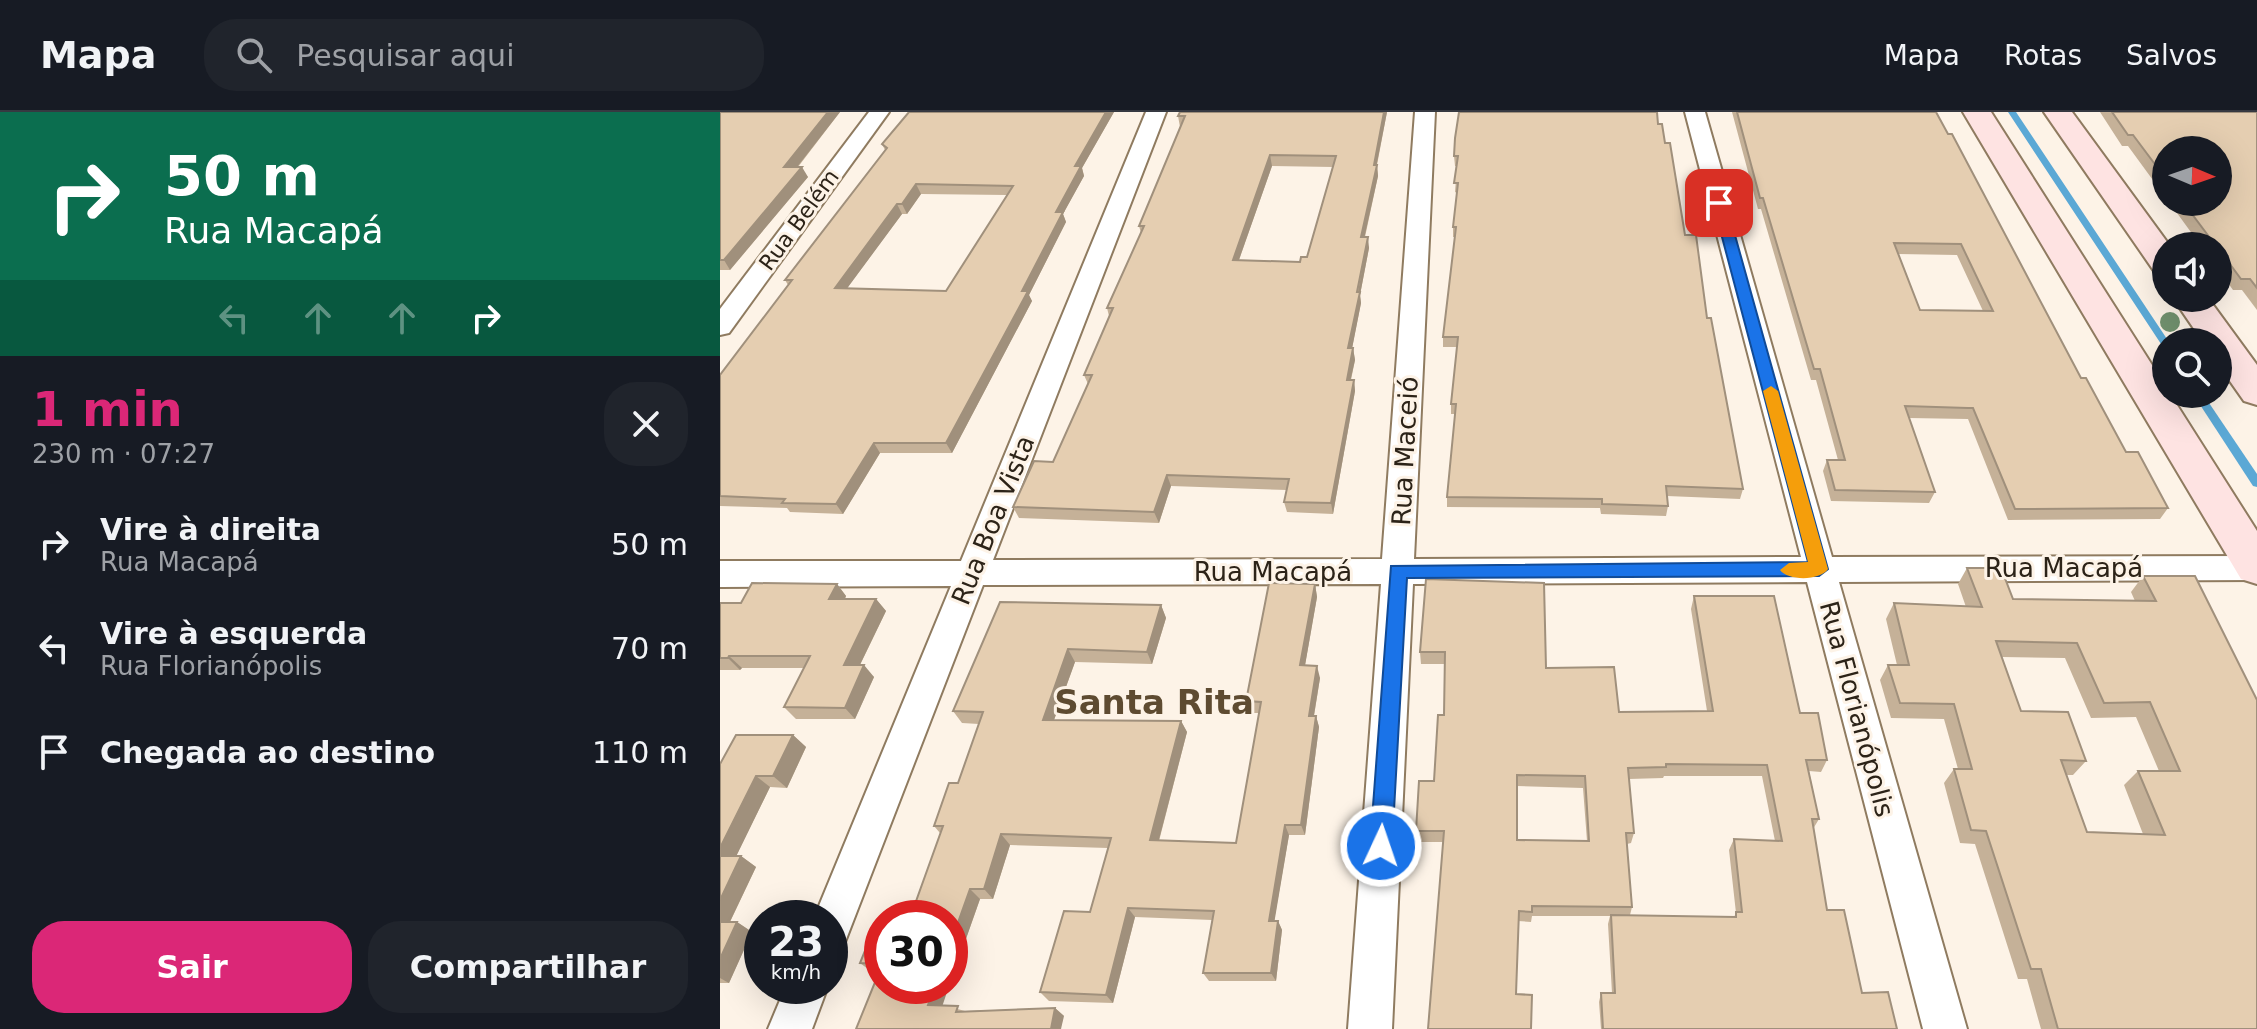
<!DOCTYPE html>
<html lang="pt">
<head>
<meta charset="utf-8">
<style>
  body { margin:0; font-family:"DejaVu Sans",sans-serif; background:#20242c; color:#f1f3f6; height:100vh; display:flex; flex-direction:column; font-size:30px; white-space:nowrap }
  * { box-sizing:border-box; margin:0 }
  p { font-size:26px; color:#9ea1a6 }
  .icon { flex:none; width:44px; height:44px; fill:none; stroke:currentColor; stroke-width:2; stroke-linecap:round; stroke-linejoin:round }
  .map { position:relative; flex:1; overflow:hidden }
  .panel { display:flex; flex-direction:column; background:#171b24; width:720px }
  .panel>* { flex:none }
  .banner { background:#0b6e4f; color:#fff; overflow:hidden }
  .needle { width:52px; rotate:92deg }
  .fabs { position:absolute; left:1432px; top:24px; display:grid; gap:16px }
  .fabs a { display:grid; place-items:center; width:80px; height:80px; border-radius:50%; background:#171b24; box-shadow:0 8px 32px #0002; font-size:40px }
  .speed { position:absolute; left:24px; top:788px; display:flex; gap:16px; font-size:40px; font-weight:700; text-align:center }
  .speed>* { display:grid; place-content:center; width:104px; height:104px; border-radius:50%; background:#171b24; box-shadow:0 8px 32px #0002; line-height:1 }
  .speed small { font-size:20px; font-weight:400 }
  .speed .limit { border:12px solid #d22; background:#fff; color:#111 }
  .pin { position:absolute; display:grid; place-items:center; width:68px; height:68px; color:#fff; margin:-34px; border-radius:16px; box-shadow:0 4px 12px #0006 }
  .me { position:absolute; width:88px; margin:-44px; rotate:3deg; stroke-linejoin:round; filter:drop-shadow(0 0 6px #0008) }
  .turn { display:flex; align-items:center; gap:28px; height:168px; padding:0 32px; font-size:36px }
  .turn .icon { width:104px; height:104px; stroke-width:2.5 }
  .turn b { display:block; font-size:56px; line-height:68px }
  .lanes { display:flex; align-items:center; height:76px; padding:0 32px; background:#0003; justify-content:center; gap:40px; direction:ltr }
  .lanes .off { opacity:.35 }
  .round { display:grid; place-items:center; flex:none; width:84px; height:84px; border-radius:32px; background:#20242c }
  .overview { display:flex; align-items:center; justify-content:space-between; height:136px; padding:0 32px }
  h1 { font-size:48px; font-weight:700; line-height:60px; color:#db2777 }
  .primary-button { display:flex; gap:16px; margin-top:auto; padding:16px 32px }
  .primary-button a { flex:1; height:92px; border-radius:32px; background:#db2777; color:#fff; font-size:32px; font-weight:700; line-height:92px; text-align:center }
  .primary-button a+a { background:#20242c; color:#f1f3f6 }
  ul { padding:0; list-style:none }
  li { display:flex; align-items:center; gap:24px; height:104px; padding:0 32px }
  li div { flex:1 }
  li b { display:block; font-size:30px }
  li em { font-style:normal }
  header { display:flex; align-items:center; gap:48px; box-sizing:border-box; height:112px; padding:0 40px; background:#171b24; border-bottom:2px solid #363941 }
  header strong { font-size:38px }
  nav { display:flex; gap:44px; margin-inline-start:auto; font-size:28px }
  .search { width:560px; height:72px; background:#20242c; display:flex; align-items:center; gap:20px; box-sizing:border-box; padding:0 28px; border-radius:32px; color:#9ea1a6; font-size:30px }
  main { display:flex; flex:1; min-height:0 }
  .map>svg:first-child { display:block }
  .lines { fill:none; stroke-linecap:round; stroke-linejoin:round }
  .stream { fill:#5ba8d5; fill-rule:evenodd }
  .street-casing { stroke:#8f7b60; stroke-width:4 }
  .secondary-casing { stroke:#8f7b60; stroke-width:4 }
  .street { fill:#fff; fill-rule:evenodd }
  .secondary { fill:#fee3e2; fill-rule:evenodd }
  .tree { fill:#72926f }
  .wall { fill:#c5b198; fill-rule:evenodd }
  .shaded-wall { fill:#a0907c }
  .building { fill:#e5ceb1; stroke:#a0907c; stroke-width:2; fill-rule:evenodd }
  .route { fill:#1a73e8; stroke:#114b97; stroke-width:2 }
  .slow { fill:#f59e0b }
  .labels { text-anchor:middle; dominant-baseline:central; stroke-width:6; stroke-linejoin:round; paint-order:stroke }
  .far-street-label { font-size:22px; fill:#2c2318; stroke:#fdf3e7 }
  .street-label { font-size:26px; fill:#2c2318; stroke:#fdf3e7 }
  .district-label { font-size:34px; font-weight:bold; fill:#5e4b31; stroke:#fdf3e7 }
</style>
</head>
<body>
<header>
<strong>Mapa</strong>
<div class="search"><svg class="icon" aria-label="search" viewBox="0 0 24 24"><circle cx="10" cy="10" r="6"/><path d="M15 15l6 6"/></svg>Pesquisar aqui</div>
<nav><a>Mapa</a><a>Rotas</a><a>Salvos</a></nav>
</header>
<main>
<section class="panel">
<div class="banner">
<div class="turn"><svg class="icon" aria-label="right" viewBox="0 0 24 24"><path d="M7 20v-9h11M14 6l5 5-5 5"/></svg><div><b>50 m</b>Rua Macapá</div></div>
<div class="lanes"><svg class="icon off" aria-label="left" viewBox="0 0 24 24"><path d="M17 20v-9H6M10 6l-5 5 5 5"/></svg><svg class="icon off" aria-label="ahead" viewBox="0 0 24 24"><path d="M12 20V5M6 11l6-6 6 6"/></svg><svg class="icon off" aria-label="ahead" viewBox="0 0 24 24"><path d="M12 20V5M6 11l6-6 6 6"/></svg><svg class="icon" aria-label="right" viewBox="0 0 24 24"><path d="M7 20v-9h11M14 6l5 5-5 5"/></svg></div>
</div>
<div class="overview"><div><h1>1 min</h1><p>230 m · 07:27</p></div><a class="round"><svg class="icon" aria-label="close" viewBox="0 0 24 24"><path d="M6 6l12 12M18 6L6 18"/></svg></a></div>
<ul>
<li><svg class="icon" aria-label="right" viewBox="0 0 24 24"><path d="M7 20v-9h11M14 6l5 5-5 5"/></svg><div><b>Vire à direita</b><p>Rua Macapá</p></div><em>50 m</em></li>
<li><svg class="icon" aria-label="left" viewBox="0 0 24 24"><path d="M17 20v-9H6M10 6l-5 5 5 5"/></svg><div><b>Vire à esquerda</b><p>Rua Florianópolis</p></div><em>70 m</em></li>
<li><svg class="icon" aria-label="arrive" viewBox="0 0 24 24"><path d="M6 21V4h12l-3 4 3 4H6"/></svg><div><b>Chegada ao destino</b></div><em>110 m</em></li>
</ul>
<div class="primary-button"><a>Sair</a><a>Compartilhar</a></div>
</section>
<div class="map">
<svg width="1537" height="917" viewBox="0 0 1537 917">
  <rect width="100%" height="100%" fill="#fdf3e7"/>
  <g class="lines">
    <!-- stream -->
    <g class="stream">
      <path d="M 1288,0 L 1296,0 L 1449,230 L 1446,230 L 1446,236 L 1443,235 Z"/>
      <path d="M 1473,282 L 1483,282 L 1537,362 L 1537,375 L 1533,374 Z"/>
    </g>
    <defs>
      <g id="street">
        <path d="M 149,0 L 169,0 L 9,221 L 0,223 L 0,197 Z"/>
        <path d="M 426,0 L 446,0 L 273,448 L 662,447 L 695,0 L 715,0 L 694,447 L 1081,445 L 965,0 L 985,0 L 1112,445 L 1537,444 L 1537,468 L 1119,470 L 1247,917 L 1203,917 L 1087,470 L 693,472 L 672,917 L 628,917 L 661,472 L 263,473 L 125,830 L 110,836 L 110,806 L 94,806 L 231,474 L 0,475 L 0,449 L 241,449 Z"/>
        <path d="M 66,874 L 108,874 L 92,917 L 48,917 Z"/>
      </g>
      <g id="secondary">
        <path d="M 1243,0 L 1271,0 L 1446,275 L 1446,282 L 1450,282 L 1537,419 L 1537,472 L 1521,467 Z"/>
        <path d="M 1324,0 L 1352,0 L 1450,134 L 1446,134 L 1446,162 L 1434,159 Z"/>
        <path d="M 1453,186 L 1488,186 L 1537,253 L 1537,293 L 1524,289 L 1498,252 L 1498,230 L 1483,230 Z"/>
      </g>
    </defs>
    <!-- street casing -->
    <use href="#street" class="street-casing"/>
    <!-- secondary casing -->
    <use href="#secondary" class="secondary-casing"/>
    <!-- street -->
    <use href="#street" class="street"/>
    <!-- secondary -->
    <use href="#secondary" class="secondary"/>
  </g>
  <!-- trees -->
  <circle class="tree" cx="1450" cy="210" r="10"/>
  <!-- wall -->
  <g class="wall">
    <path d="M 0,0 L 120,0 L 78,55 L 88,65 L 10,158 L 0,158 Z"/>
    <path d="M 189,0 L 394,0 L 362,56 L 364,64 L 343,102 L 346,110 L 309,183 L 312,189 L 232,341 L 160,341 L 123,402 L 70,400 L 67,396 L 0,394 L 0,263 L 68,173 L 65,168 L 165,38 L 162,32 ZM 201,82 L 287,83 L 226,179 L 127,176 L 182,102 L 187,102 Z"/>
    <path d="M 667,0 L 657,53 L 658,64 L 645,125 L 649,136 L 640,183 L 641,191 L 632,236 L 633,236 L 635,248 L 631,268 L 634,268 L 635,279 L 613,402 L 567,400 L 564,390 L 567,378 L 451,374 L 439,411 L 299,406 L 293,395 L 333,350 L 368,272 L 364,263 L 389,204 L 387,196 L 421,121 L 419,114 L 460,15 L 458,4 ZM 552,54 L 613,55 L 587,145 L 580,150 L 519,148 Z"/>
    <path d="M 1012,0 L 1216,0 L 1361,266 L 1406,340 L 1448,396 L 1440,407 L 1288,408 L 1248,307 L 1189,306 L 1215,380 L 1209,391 L 1111,389 L 1103,359 L 1107,348 L 1118,348 L 1096,268 L 1091,268 L 1041,97 L 1038,97 ZM 1178,142 L 1237,143 L 1263,199 L 1200,198 Z"/>
    <path d="M 1380,0 L 1537,0 L 1537,198 L 1522,178 L 1513,178 L 1498,157 L 1498,134 L 1481,134 L 1449,90 L 1498,90 L 1446,38 L 1446,86 L 1408,34 L 1402,34 Z"/>
    <path d="M 938,12 L 945,31 L 965,123 L 987,206 L 1023,377 L 1020,387 L 947,384 L 948,394 L 946,404 L 881,402 L 880,396 L 727,395 L 727,385 L 735,302 L 731,302 L 731,292 L 737,235 L 723,235 L 723,225 L 735,125 L 733,125 L 733,115 L 737,81 L 735,80 L 737,54 L 735,54 L 734,44 Z"/>
    <path d="M 1247,456 L 1293,487 L 1415,489 L 1411,480 L 1423,464 L 1475,464 L 1537,917 L 1321,917 L 1307,867 L 1298,867 L 1255,732 L 1240,731 L 1224,671 L 1234,657 L 1238,657 L 1224,607 L 1171,606 L 1160,568 L 1168,553 L 1177,553 L 1166,507 L 1174,491 L 1246,495 L 1238,472 ZM 1282,545 L 1345,546 L 1371,606 L 1416,605 L 1439,659 L 1418,659 L 1404,673 L 1423,722 L 1367,720 L 1347,663 L 1353,663 L 1366,649 L 1301,599 Z"/>
    <path d="M 706,467 L 826,556 L 899,600 L 987,599 L 971,497 L 974,484 L 1080,601 L 1107,648 L 1101,660 L 1089,659 L 1099,707 L 1093,717 L 1107,798 L 1142,881 L 1177,917 L 881,917 L 879,890 L 881,881 L 892,881 L 888,812 L 890,804 L 812,804 L 811,810 L 798,809 L 796,882 L 811,917 L 723,730 L 697,730 L 696,719 L 714,669 L 724,603 L 725,552 L 701,552 L 700,540 ZM 944,664 L 1042,664 L 1055,729 L 1014,727 L 1009,738 L 1016,801 L 1014,805 L 910,803 L 912,795 L 907,732 L 911,731 L 914,721 L 909,667 L 943,666 ZM 797,674 L 863,676 L 867,729 L 797,728 Z"/>
    <path d="M 117,472 L 126,484 L 125,487 L 156,487 L 166,499 L 140,553 L 154,565 L 135,607 L 76,607 L 64,595 L 84,556 L 22,556 L 20,558 L 0,558 L 0,491 L 21,491 Z"/>
    <path d="M 595,472 L 597,485 L 585,553 L 600,566 L 594,604 L 596,604 L 599,615 L 585,723 L 569,723 L 554,809 L 558,809 L 562,818 L 556,869 L 489,869 L 483,861 L 492,808 L 415,805 L 393,891 L 329,889 L 320,880 L 370,800 L 388,736 L 290,733 L 273,787 L 260,787 L 230,872 L 220,721 L 214,714 L 238,671 L 259,612 L 242,611 L 233,599 L 280,490 L 441,493 L 446,506 L 432,552 L 355,550 L 334,608 L 461,609 L 467,620 L 439,729 L 516,731 L 539,601 L 530,601 L 526,589 Z"/>
    <path d="M 73,623 L 86,635 L 67,676 L 50,675 L 16,744 L 21,744 L 36,755 L 10,810 L 17,810 L 32,820 L 9,871 L 0,871 L 0,652 Z"/>
    <path d="M 162,809 L 222,893 L 245,899 L 335,896 L 344,904 L 136,917 L 159,860 L 152,860 L 140,851 Z"/>
  </g>
  <!-- shaded-wall -->
  <g class="shaded-wall">
    <path d="M 108,0 L 120,0 L 70,64 L 64,55 Z"/>
    <path d="M 386,0 L 394,0 L 362,56 L 364,64 L 343,102 L 346,110 L 309,183 L 312,189 L 232,341 L 226,331 L 336,100 L 355,54 Z"/>
    <path d="M 664,0 L 667,0 L 656,56 L 657,53 L 658,64 L 642,136 L 641,125 Z"/>
    <path d="M 550,43 L 552,54 L 515,159 L 513,148 Z"/>
    <path d="M 82,55 L 88,65 L 10,158 L 4,148 Z"/>
    <path d="M 196,72 L 201,82 L 187,102 L 182,92 Z"/>
    <path d="M 177,92 L 182,102 L 120,186 L 115,176 Z"/>
    <path d="M 648,125 L 649,136 L 640,183 L 641,191 L 630,247 L 628,236 Z"/>
    <path d="M 633,236 L 635,248 L 628,279 L 627,268 Z"/>
    <path d="M 634,268 L 635,279 L 613,402 L 611,391 Z"/>
    <path d="M 154,331 L 160,341 L 123,402 L 116,392 Z"/>
    <path d="M 447,363 L 451,374 L 439,411 L 434,400 Z"/>
    <path d="M 117,472 L 126,484 L 119,499 L 109,487 Z"/>
    <path d="M 595,472 L 597,485 L 583,565 L 580,553 Z"/>
    <path d="M 156,487 L 166,499 L 134,565 L 124,553 Z"/>
    <path d="M 441,493 L 446,506 L 432,552 L 427,540 Z"/>
    <path d="M 348,537 L 355,550 L 330,619 L 323,608 Z"/>
    <path d="M 9,544 L 22,556 L 20,558 L 8,546 Z"/>
    <path d="M 144,553 L 154,565 L 135,607 L 125,596 Z"/>
    <path d="M 597,554 L 600,566 L 592,615 L 589,604 Z"/>
    <path d="M 596,604 L 599,615 L 585,723 L 581,713 Z"/>
    <path d="M 461,609 L 467,620 L 436,739 L 430,728 Z"/>
    <path d="M 73,623 L 86,635 L 67,676 L 53,664 Z"/>
    <path d="M 36,664 L 50,675 L 11,755 L 0,747 L 0,736 Z"/>
    <path d="M 565,713 L 569,723 L 553,818 L 549,809 Z"/>
    <path d="M 281,722 L 290,733 L 273,787 L 264,777 Z"/>
    <path d="M 21,744 L 36,755 L 5,820 L 0,817 L 0,788 Z"/>
    <path d="M 250,777 L 260,787 L 230,872 L 230,833 Z"/>
    <path d="M 408,796 L 415,805 L 393,891 L 386,883 Z"/>
    <path d="M 558,809 L 562,818 L 556,869 L 551,861 Z"/>
    <path d="M 17,810 L 32,820 L 9,871 L 0,866 L 0,847 Z"/>
    <path d="M 215,874 L 229,874 L 220,901 L 208,893 Z"/>
    <path d="M 335,896 L 344,904 L 341,917 L 331,917 Z"/>
  </g>
  <!-- building -->
  <g class="building">
    <path d="M 0,0 L 108,0 L 64,55 L 82,55 L 4,148 L 0,148 Z"/>
    <path d="M 189,0 L 386,0 L 355,54 L 361,54 L 336,100 L 343,100 L 302,179 L 308,179 L 226,331 L 154,331 L 116,392 L 62,391 L 65,387 L 0,384 L 0,263 L 72,168 L 65,168 L 167,36 L 162,32 ZM 196,72 L 293,74 L 226,179 L 115,176 L 177,92 L 182,92 Z"/>
    <path d="M 460,0 L 664,0 L 654,53 L 657,53 L 641,125 L 648,125 L 637,180 L 640,180 L 628,236 L 633,236 L 627,268 L 634,268 L 611,391 L 564,390 L 569,367 L 447,363 L 434,400 L 293,395 L 314,349 L 333,350 L 372,263 L 364,263 L 393,196 L 387,196 L 424,114 L 419,114 L 465,4 L 458,4 ZM 550,43 L 616,44 L 587,145 L 581,145 L 580,150 L 513,148 Z"/>
    <path d="M 739,0 L 937,0 L 938,12 L 942,12 L 945,31 L 950,31 L 965,123 L 976,123 L 987,206 L 991,206 L 1023,377 L 946,374 L 948,394 L 882,392 L 882,387 L 727,385 L 736,292 L 731,292 L 738,225 L 723,225 L 736,115 L 733,115 L 738,71 L 734,71 L 738,44 L 734,44 L 735,26 Z"/>
    <path d="M 1017,0 L 1216,0 L 1228,22 L 1232,22 L 1361,266 L 1366,266 L 1406,340 L 1418,340 L 1448,396 L 1295,397 L 1253,296 L 1248,296 L 1185,294 L 1215,380 L 1115,378 L 1107,348 L 1125,348 L 1100,257 L 1094,257 L 1043,86 L 1040,86 ZM 1174,131 L 1241,132 L 1273,199 L 1200,198 Z"/>
    <path d="M 1392,0 L 1537,0 L 1537,176 L 1530,167 L 1521,167 L 1498,136 L 1498,134 L 1496,134 L 1463,90 L 1498,90 L 1498,38 L 1446,38 L 1446,67 L 1413,23 L 1408,23 Z"/>
    <path d="M 1247,456 L 1281,456 L 1293,487 L 1436,489 L 1423,464 L 1475,464 L 1537,588 L 1537,917 L 1338,917 L 1321,857 L 1311,857 L 1266,719 L 1251,718 L 1234,657 L 1252,657 L 1234,592 L 1180,591 L 1168,553 L 1189,553 L 1174,491 L 1262,495 ZM 1276,529 L 1357,531 L 1384,591 L 1430,590 L 1460,659 L 1418,659 L 1445,723 L 1367,720 L 1341,648 L 1366,649 L 1348,600 L 1301,599 Z"/>
    <path d="M 706,467 L 824,471 L 826,556 L 894,555 L 899,600 L 993,599 L 974,484 L 1054,484 L 1080,601 L 1098,601 L 1107,648 L 1086,648 L 1099,707 L 1092,707 L 1107,798 L 1124,798 L 1142,881 L 1168,880 L 1177,917 L 883,917 L 881,881 L 895,881 L 891,803 L 1016,805 L 1016,800 L 1022,800 L 1014,727 L 1062,729 L 1047,653 L 946,652 L 946,655 L 908,656 L 914,721 L 906,721 L 912,795 L 812,794 L 812,800 L 799,799 L 796,882 L 812,883 L 811,917 L 708,917 L 724,719 L 696,719 L 699,669 L 714,669 L 718,603 L 724,603 L 725,540 L 700,540 ZM 797,663 L 865,664 L 869,729 L 797,728 Z"/>
    <path d="M 32,471 L 117,472 L 109,487 L 156,487 L 124,553 L 144,553 L 125,596 L 64,595 L 90,544 L 9,544 L 8,546 L 0,546 L 0,491 L 21,491 Z"/>
    <path d="M 549,471 L 595,472 L 580,553 L 597,554 L 589,604 L 596,604 L 581,713 L 565,713 L 549,809 L 558,809 L 551,861 L 483,861 L 494,799 L 408,796 L 386,883 L 320,880 L 344,799 L 370,800 L 391,726 L 281,722 L 264,777 L 250,777 L 230,833 L 230,806 L 190,806 L 223,714 L 214,714 L 229,671 L 238,671 L 263,600 L 233,599 L 280,490 L 441,493 L 427,540 L 348,537 L 323,608 L 461,609 L 430,728 L 516,731 L 541,590 L 526,589 Z"/>
    <path d="M 16,623 L 73,623 L 53,664 L 36,664 L 0,736 L 0,652 Z"/>
    <path d="M 0,744 L 21,744 L 0,788 Z"/>
    <path d="M 157,809 L 162,809 L 162,852 L 140,851 Z"/>
    <path d="M 0,810 L 17,810 L 0,847 Z"/>
    <path d="M 162,853 L 162,874 L 215,874 L 208,893 L 238,894 L 236,900 L 335,896 L 331,917 L 136,917 Z"/>
  </g>
  <!-- route -->
  <path class="route" d="M 999,88 L 1006,91 L 1108,457 L 1099,464 L 687,466 L 672,734 L 669,741 L 661,744 L 653,741 L 650,734 L 671,454 L 1088,450 L 993,91 Z"/>
  <!-- slow -->
  <path class="slow" d="M 1051,274 L 1058,279 L 1108,457 C 1100,469 1068,469 1060,458 L 1069,451 L 1088,450 L 1043,279 Z"/>
  <g class="labels">
    <!-- far-street labels -->
    <g class="far-street-label">
      <text transform="translate(79 108) rotate(-54)">Rua Belém</text>
    </g>
    <!-- street labels -->
    <g class="street-label">
      <text transform="translate(685 339) rotate(-87)">Rua Maceió</text>
      <text transform="translate(273 408) rotate(-68)">Rua Boa Vista</text>
      <text x="1344" y="456">Rua Macapá</text>
      <text x="553" y="460">Rua Macapá</text>
      <text transform="translate(1137 597) rotate(75)">Rua Florianópolis</text>
    </g>
    <!-- district labels -->
    <g class="district-label">
      <text x="434" y="590">Santa Rita</text>
    </g>
  </g>
</svg>
<div class="fabs">
<a><svg class="needle" viewBox="-14 -14 28 28"><path d="M0-13l5 13h-10z" fill="#e53935"/><path d="M0 13l5-13h-10z" fill="#9ea1a6"/></svg></a>
<a><svg class="icon" aria-label="sound" viewBox="0 0 24 24"><path d="M4 9h4l5-4v14l-5-4H4zM17 9q2 3 0 6"/></svg></a>
<a><svg class="icon" aria-label="search" viewBox="0 0 24 24"><circle cx="10" cy="10" r="6"/><path d="M15 15l6 6"/></svg></a>
</div>
<div class="speed"><div>23<small>km/h</small></div><div class="limit">30</div></div>
<div class="pin" style="left:999px;top:91px;background:#d93025"><svg class="icon" aria-label="arrive" viewBox="0 0 24 24"><path d="M6 21V4h12l-3 4 3 4H6"/></svg></div>
<svg class="me" style="left:661px;top:734px" viewBox="-20 -20 40 40"><circle r="17" fill="#1a73e8" stroke="#fff" stroke-width="3"/><path d="M0-11L8 9 0 5-8 9z" fill="#fff"/></svg>
</div>
</main>
</body>
</html>
